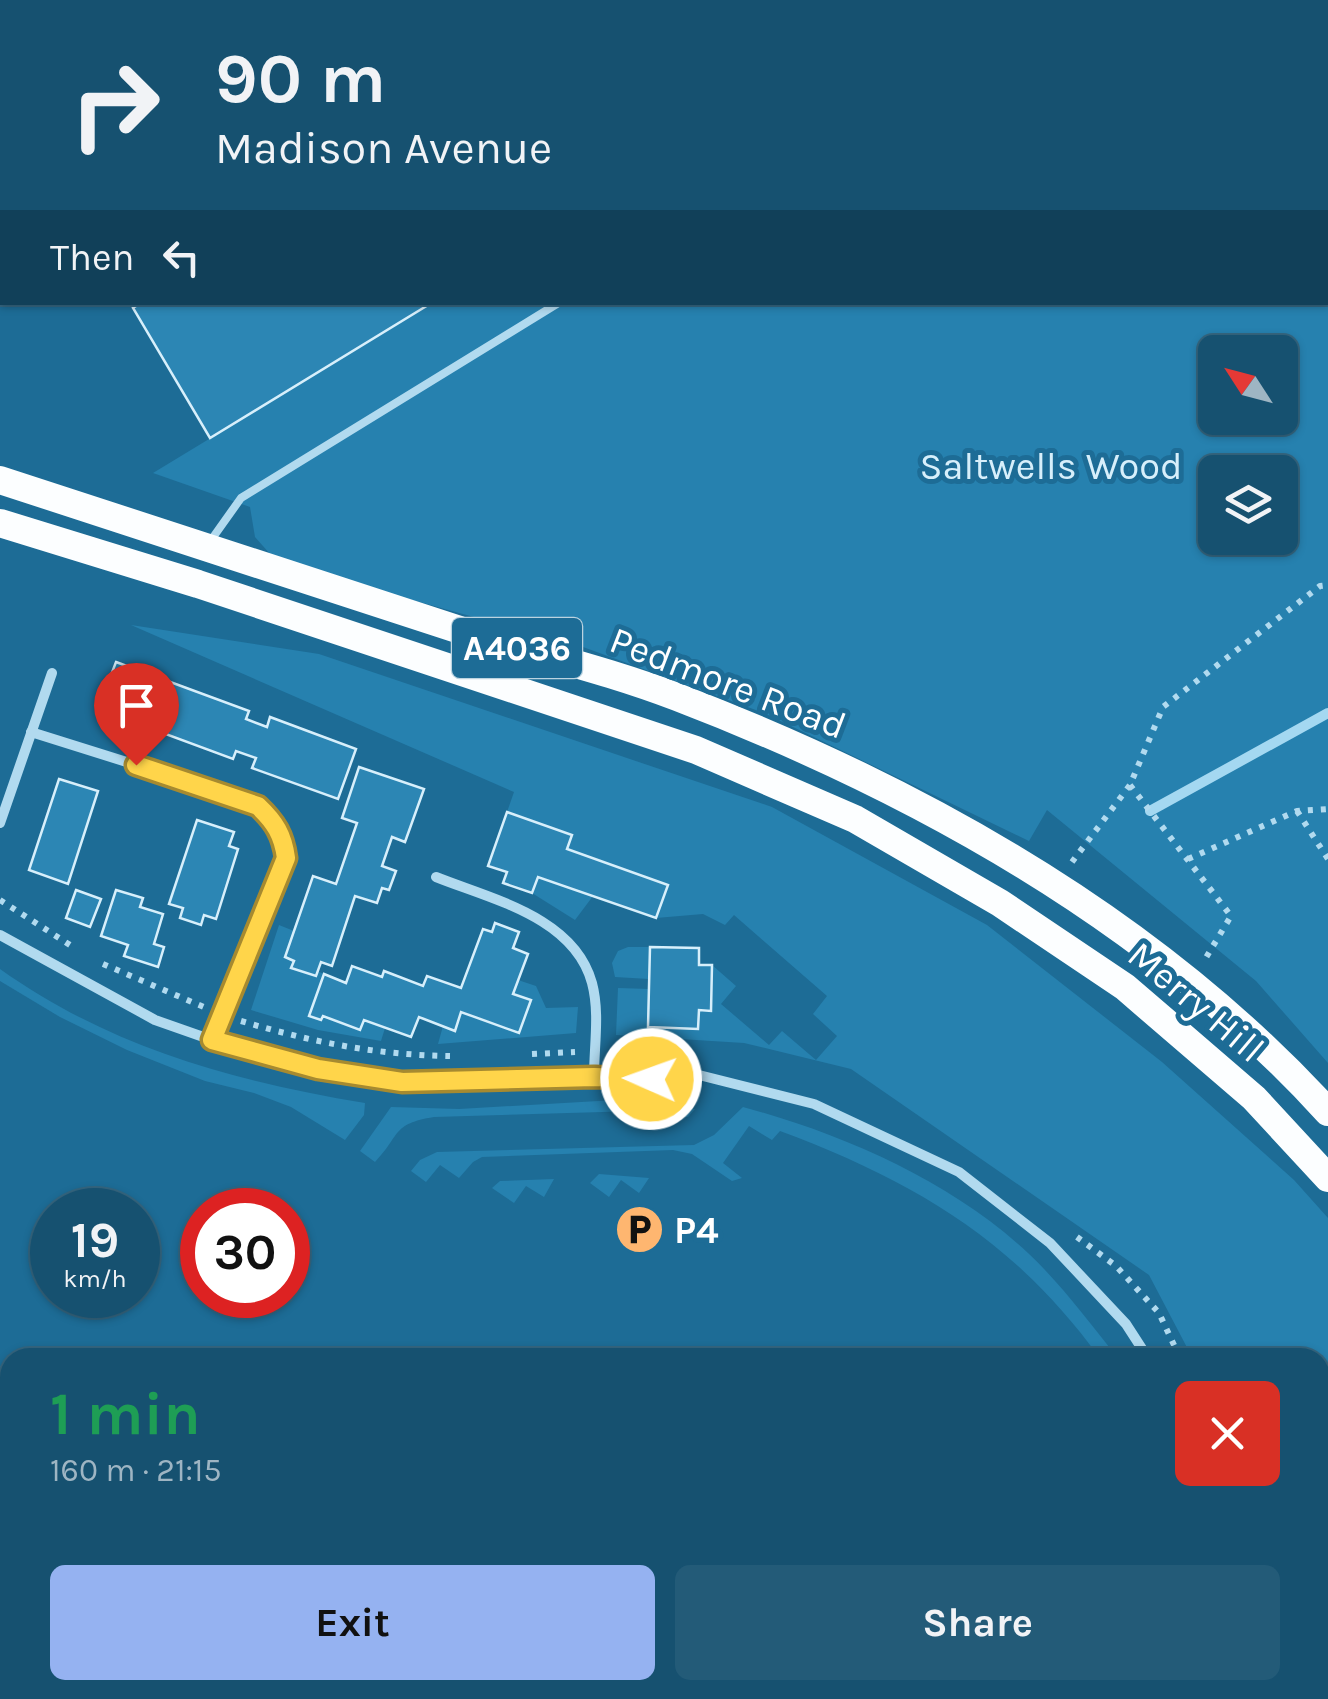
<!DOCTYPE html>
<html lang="en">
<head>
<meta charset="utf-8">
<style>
  body { margin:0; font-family:Karla,sans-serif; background:#235b78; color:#f1f3f6; height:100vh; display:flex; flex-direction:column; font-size:38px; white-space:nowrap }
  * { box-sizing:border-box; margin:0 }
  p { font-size:32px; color:#9eb5c3 }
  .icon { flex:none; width:55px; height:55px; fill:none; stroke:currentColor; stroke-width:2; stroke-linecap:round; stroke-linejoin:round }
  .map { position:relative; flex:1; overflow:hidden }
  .details { position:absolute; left:0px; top:1348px; width:1330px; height:352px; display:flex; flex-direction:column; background:#165170; border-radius:30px 30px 0 0; box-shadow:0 2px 8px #0004,0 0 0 2px #356883 }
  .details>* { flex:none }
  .top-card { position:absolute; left:0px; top:0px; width:1330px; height:305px; box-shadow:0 2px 8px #0004,0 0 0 2px #356883; background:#165170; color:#f1f3f6; overflow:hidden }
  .needle { width:65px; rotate:306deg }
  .controls { position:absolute; left:1198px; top:335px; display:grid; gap:20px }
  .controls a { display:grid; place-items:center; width:100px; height:100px; border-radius:15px; background:#165170; box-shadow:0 2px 8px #0004,0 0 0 2px #356883; font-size:50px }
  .speed { position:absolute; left:30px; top:1188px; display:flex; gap:20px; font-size:50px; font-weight:700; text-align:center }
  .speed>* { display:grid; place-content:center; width:130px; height:130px; border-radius:50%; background:#165170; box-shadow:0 2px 8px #0004,0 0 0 2px #356883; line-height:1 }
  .speed small { font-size:25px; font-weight:400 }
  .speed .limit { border:15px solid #d22; background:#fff; color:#111 }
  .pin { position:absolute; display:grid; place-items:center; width:85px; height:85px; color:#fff; margin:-102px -42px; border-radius:50% 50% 50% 0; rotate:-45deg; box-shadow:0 0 10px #0007 }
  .pin .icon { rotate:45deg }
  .me { position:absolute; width:110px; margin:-55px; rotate:272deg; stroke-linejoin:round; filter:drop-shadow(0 0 8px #0008) }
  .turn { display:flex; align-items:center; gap:35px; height:210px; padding:0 50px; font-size:45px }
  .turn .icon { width:130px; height:130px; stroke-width:2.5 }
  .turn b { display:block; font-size:70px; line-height:85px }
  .then { display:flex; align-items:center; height:95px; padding:0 50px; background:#0003; gap:20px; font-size:38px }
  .round { display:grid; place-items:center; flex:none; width:105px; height:105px; border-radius:15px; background:#235b78 }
  .headline { display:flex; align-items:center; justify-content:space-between; height:170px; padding:0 50px }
  h1 { font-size:60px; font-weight:700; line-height:75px; color:#1e9e55 }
  .action { display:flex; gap:20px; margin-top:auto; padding:20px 50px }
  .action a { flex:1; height:115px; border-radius:15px; background:#95b2f1; color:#111; font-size:40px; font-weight:700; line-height:115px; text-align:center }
  .action a+a { background:#235b78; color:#f1f3f6 }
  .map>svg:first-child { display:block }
  .green { fill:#2681af; fill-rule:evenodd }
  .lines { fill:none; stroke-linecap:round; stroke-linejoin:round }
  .stream { stroke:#a4d8f1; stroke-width:10 }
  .building { fill:#2c86b4; stroke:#d7effb; stroke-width:2.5 }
  .path { stroke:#b1daef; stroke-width:6; stroke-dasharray:5 8; stroke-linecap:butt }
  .service { stroke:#b1daef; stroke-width:8 }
  .minor { stroke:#b1daef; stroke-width:10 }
  .trunk { stroke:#fcfeff; stroke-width:28 }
  .route-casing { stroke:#a68a30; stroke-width:25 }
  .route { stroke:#ffd54a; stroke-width:18 }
  .labels { text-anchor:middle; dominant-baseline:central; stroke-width:10; stroke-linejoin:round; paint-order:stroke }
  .shield { fill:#1d6c96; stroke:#bbd3e0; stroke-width:2.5 }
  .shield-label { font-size:35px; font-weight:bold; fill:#fff }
  .park-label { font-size:38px; fill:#d7effb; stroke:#1d6c96 }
  .street-label { font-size:38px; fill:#fff; stroke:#1d6c96 }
  .poi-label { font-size:38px; font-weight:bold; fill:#fff; stroke:#1d6c96; text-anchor:start }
</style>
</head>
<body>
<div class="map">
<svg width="1328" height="1699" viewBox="0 0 1328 1699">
  <rect width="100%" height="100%" fill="#1d6c96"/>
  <!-- green -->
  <g class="green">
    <path d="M 404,0 L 1328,0 L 1328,1063 L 1256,981 L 1047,810 L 1029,841 L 764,713 L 583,647 L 278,563 L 255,537 L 250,507 L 153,473 L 433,303 L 1328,302 L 1328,2 ZM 1215,352 L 1280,352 L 1280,418 L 1215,418 ZM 1215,472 L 1280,472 L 1280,538 L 1215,538 Z"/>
    <path d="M 131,625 L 319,654 L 772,807 L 987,925 L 1162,1062 L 1294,1180 L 1328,1218 L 1328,1606 L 1320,1599 L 1320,1358 L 1192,1357 L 1149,1275 L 851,1069 L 744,1043 L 616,1035 L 618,988 L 649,989 L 648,1027 L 698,1028 L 699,1010 L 711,1010 L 712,965 L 736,986 L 721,1004 L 769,1045 L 782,1031 L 816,1060 L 837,1036 L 813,1014 L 827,996 L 734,915 L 725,925 L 703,914 L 656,918 L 667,885 L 567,849 L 572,835 L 507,812 L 514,792 Z"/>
    <path d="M 538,877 L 593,896 L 575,920 L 532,893 Z"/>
    <path d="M 279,925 L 294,931 L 285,957 L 324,974 L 309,1015 L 323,1016 L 360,1029 L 364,1020 L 385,1028 L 381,1041 L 318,1030 L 251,1010 Z"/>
    <path d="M 628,947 L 650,947 L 649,979 L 615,977 L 612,963 L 618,951 Z"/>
    <path d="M 0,969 C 111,1048 234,1081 365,1103 L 364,1115 L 345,1140 L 291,1107 L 254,1093 L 205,1081 L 127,1050 L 60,1017 L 0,981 Z"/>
    <path d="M 518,980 L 536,986 L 546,1008 L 578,1007 L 576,1033 L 438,1044 L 443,1026 L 455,1030 L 461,1012 L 530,1001 L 513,994 Z"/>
    <path d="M 633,1099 L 695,1109 L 688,1117 L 637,1111 L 434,1117 C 391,1124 401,1135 375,1162 L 360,1151 L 391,1107 L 459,1109 Z"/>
    <path d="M 743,1107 C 843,1134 951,1181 1028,1253 C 1061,1284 1089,1322 1117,1357 L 1099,1357 C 1014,1240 914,1181 780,1131 L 772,1140 L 749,1126 L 723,1163 L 742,1178 L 732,1181 L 692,1154 L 673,1150 L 482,1157 L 473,1162 L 459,1178 L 440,1165 L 426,1182 L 411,1171 L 420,1160 L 437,1152 L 694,1145 L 714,1135 Z"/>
    <path d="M 599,1174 L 649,1178 L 639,1193 L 621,1180 L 609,1197 L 590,1183 Z"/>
    <path d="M 554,1179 L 544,1197 L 526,1186 L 514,1203 L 492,1188 L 500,1181 Z"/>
  </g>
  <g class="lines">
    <!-- stream -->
    <path class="stream" d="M 1150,811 L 1328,713"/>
  </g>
  <!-- building -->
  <g class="building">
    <path d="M 216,0 L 353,0 L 349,2 Z"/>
    <path d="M 142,302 L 433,302 L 210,438 L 133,308 Z"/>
    <path d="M 116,662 L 249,711 L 246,719 L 267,727 L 270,717 L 356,749 L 338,799 L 252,768 L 256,758 L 236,751 L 233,759 L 98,709 Z"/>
    <path d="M 359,767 L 424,789 L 405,842 L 392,837 L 382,866 L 396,871 L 389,890 L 382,888 L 377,903 L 355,896 L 332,966 L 321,962 L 316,976 L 291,968 L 294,961 L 285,957 L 313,876 L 336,884 L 357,823 L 342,818 Z"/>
    <path d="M 59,779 L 98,791 L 68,884 L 29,870 Z"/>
    <path d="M 507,812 L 572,835 L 567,849 L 668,885 L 656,918 L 538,877 L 532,893 L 503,883 L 507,872 L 488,866 Z"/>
    <path d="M 197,820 L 234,832 L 229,846 L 238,849 L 216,919 L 204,915 L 201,925 L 180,918 L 183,908 L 169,904 Z"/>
    <path d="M 76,890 L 101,899 L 90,927 L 66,918 Z"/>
    <path d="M 116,890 L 143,898 L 140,907 L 163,914 L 154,944 L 164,947 L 158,967 L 124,956 L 128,945 L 101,936 Z"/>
    <path d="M 495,923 L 519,932 L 513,948 L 528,954 L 513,994 L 531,1000 L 519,1033 L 461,1012 L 455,1031 L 419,1017 L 411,1037 L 364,1020 L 360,1030 L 323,1016 L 321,1020 L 309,1016 L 324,974 L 346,983 L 352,966 L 382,977 L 384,971 L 423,986 L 427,976 L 461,988 L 483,929 L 492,932 Z"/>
    <path d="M 650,947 L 699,948 L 699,965 L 712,965 L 711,1011 L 699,1010 L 698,1029 L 648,1027 Z"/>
    <path d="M 0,1368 L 10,1375 L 10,1395 L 0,1410 L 10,1417 L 10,1690 L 172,1690 L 185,1699 L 0,1699 Z"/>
    <path d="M 507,1690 L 779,1690 L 792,1699 L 501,1699 Z"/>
  </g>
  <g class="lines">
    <!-- path -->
    <g class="path">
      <path d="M 891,0 L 892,2"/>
      <path d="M 1130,785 L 1231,916 L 1204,961"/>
      <path d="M 1297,811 L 1328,859"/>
      <path d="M 1188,859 L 1297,811 L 1328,809"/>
      <path d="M 1072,862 L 1130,785 L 1163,707 L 1320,586 L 1328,585"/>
      <path d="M 0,900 L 70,945"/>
      <path d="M 103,964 L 206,1008"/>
      <path d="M 241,1021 C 312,1042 376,1055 450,1056"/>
      <path d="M 532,1054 L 575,1052"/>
      <path d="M 1077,1237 L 1116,1266 L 1159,1313 L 1180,1358"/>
      <path d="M 1320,1561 L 1328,1561"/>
    </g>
    <!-- service -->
    <g class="service">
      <path d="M 17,0 L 26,2"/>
      <path d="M 66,2 L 68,0"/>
      <path d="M 1203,2 L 1206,0"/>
      <path d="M 0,179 L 2,172"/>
      <path d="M 209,543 L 241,498 L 560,302"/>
      <path d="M 221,1690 L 237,1699"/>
      <path d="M 370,1690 L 371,1699"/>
      <path d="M 928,1690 L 939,1699"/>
      <path d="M 316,1699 L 326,1690"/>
    </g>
    <!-- minor -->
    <g class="minor">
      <path d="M 31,732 L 235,796 C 266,809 282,824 286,858 L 212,1040"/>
      <path d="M 0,823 L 52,673"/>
      <path d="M 436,877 C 491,899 574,917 592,983 C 600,1013 594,1046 594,1077"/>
      <path d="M 0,935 L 155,1020 L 229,1046 L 318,1069 L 402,1082 L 594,1077 L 651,1079 L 691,1073 L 814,1104 L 959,1172 L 1050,1243 L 1126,1324 L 1148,1358"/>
      <path d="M 1320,1622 L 1328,1627"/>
      <path d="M 1320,1646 L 1328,1654"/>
    </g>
    <!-- trunk -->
    <g class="trunk">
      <path d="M 0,480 C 154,530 307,580 460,630 C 532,653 607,670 677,697 C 917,789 1153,920 1328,1112"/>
      <path d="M 0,523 L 198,584 L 696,750 L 855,819 L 1000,903 L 1125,987 L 1254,1098 L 1328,1178"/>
    </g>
  </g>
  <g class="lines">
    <defs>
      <path id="route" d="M 136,765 L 258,806 C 275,822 283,835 286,858 L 212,1040 L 318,1069 L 402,1082 L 594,1077 L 651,1079"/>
    </defs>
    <!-- route casing -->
    <use href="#route" class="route-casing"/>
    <!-- route -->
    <use href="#route" class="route"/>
  </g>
  <!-- icons -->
  <defs>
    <symbol id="parking-disc" viewBox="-11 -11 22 22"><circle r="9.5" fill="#feb670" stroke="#1d6c96"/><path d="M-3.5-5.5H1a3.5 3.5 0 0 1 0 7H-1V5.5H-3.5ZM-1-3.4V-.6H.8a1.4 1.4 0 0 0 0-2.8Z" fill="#111"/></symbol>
  </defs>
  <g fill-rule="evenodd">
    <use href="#parking-disc" x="612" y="1202" width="55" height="55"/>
  </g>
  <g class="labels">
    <!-- shield labels -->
    <rect class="shield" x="452" y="618" width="130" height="60" rx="8"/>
    <g class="shield-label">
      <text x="517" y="648">A4036</text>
    </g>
    <!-- park labels -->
    <g class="park-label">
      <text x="1051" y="466">Saltwells Wood</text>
    </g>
    <!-- street labels -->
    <g class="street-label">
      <text transform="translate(728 683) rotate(21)">Pedmore Road</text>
      <text transform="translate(1196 1002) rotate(40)">Merry Hill</text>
    </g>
    <!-- poi labels -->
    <g class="poi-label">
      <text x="674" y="1230">P4</text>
    </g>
  </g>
</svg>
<div class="controls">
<a><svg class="needle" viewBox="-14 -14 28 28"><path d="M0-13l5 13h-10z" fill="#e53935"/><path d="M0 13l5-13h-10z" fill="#9eb5c3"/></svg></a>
<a><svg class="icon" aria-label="layers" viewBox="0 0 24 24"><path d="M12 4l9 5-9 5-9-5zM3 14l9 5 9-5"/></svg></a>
</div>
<div class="speed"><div>19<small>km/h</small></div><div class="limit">30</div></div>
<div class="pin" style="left:136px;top:765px;background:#d93025"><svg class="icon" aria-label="arrive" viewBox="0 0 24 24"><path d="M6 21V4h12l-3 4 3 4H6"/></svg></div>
<svg class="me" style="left:651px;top:1079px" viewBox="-20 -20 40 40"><circle r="17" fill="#ffd54a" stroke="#fff" stroke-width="3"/><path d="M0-11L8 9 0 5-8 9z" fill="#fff"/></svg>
<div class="top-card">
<div class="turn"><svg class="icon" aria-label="right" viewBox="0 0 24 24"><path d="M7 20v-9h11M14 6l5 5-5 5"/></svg><div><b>90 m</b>Madison Avenue</div></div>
<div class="then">Then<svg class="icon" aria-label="left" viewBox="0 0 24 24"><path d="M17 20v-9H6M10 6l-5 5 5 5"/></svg></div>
</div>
<section class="details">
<div class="headline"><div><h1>1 min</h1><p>160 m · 21:15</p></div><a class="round" style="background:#d93025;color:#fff"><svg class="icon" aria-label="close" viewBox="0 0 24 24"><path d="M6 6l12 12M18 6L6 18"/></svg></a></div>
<div class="action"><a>Exit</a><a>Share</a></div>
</section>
</div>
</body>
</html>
